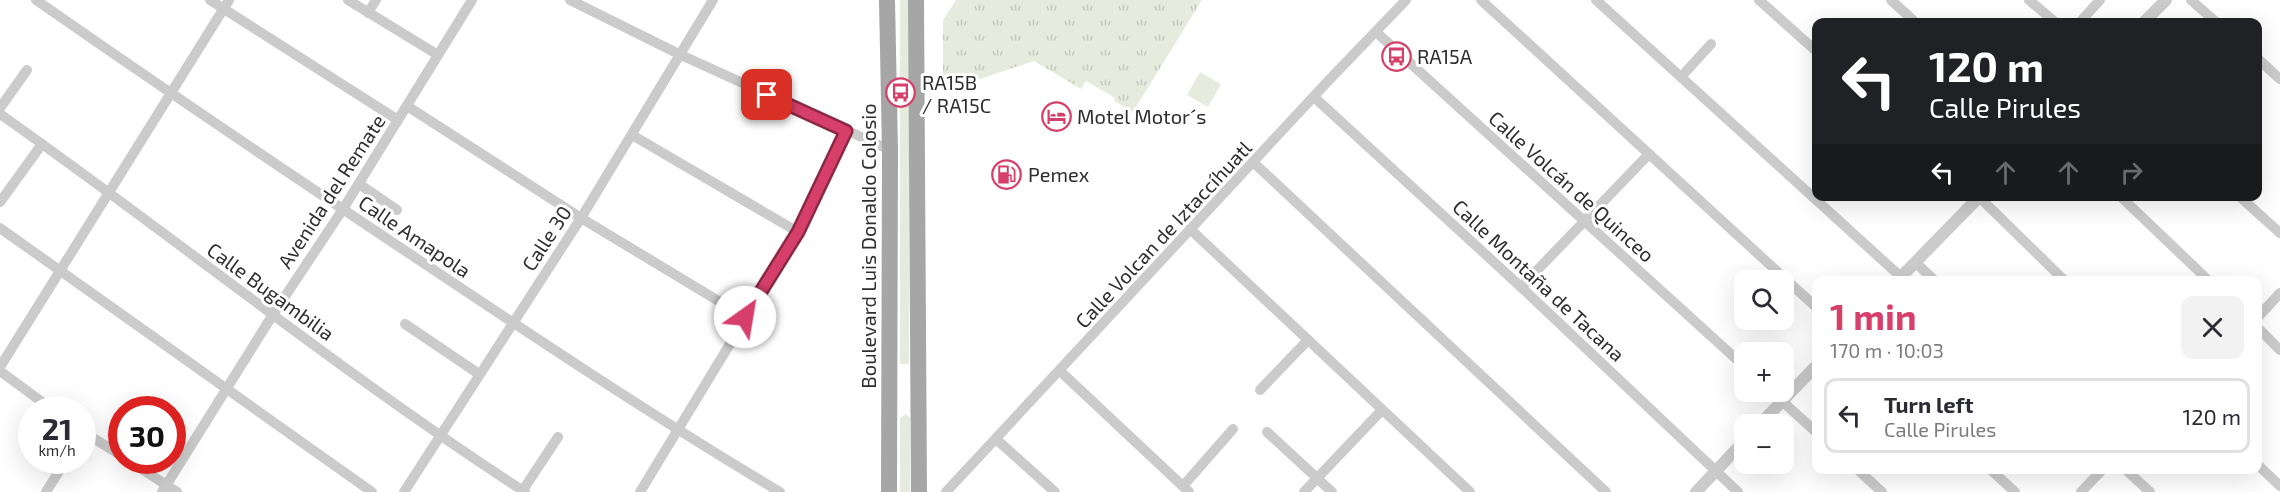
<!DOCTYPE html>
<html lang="en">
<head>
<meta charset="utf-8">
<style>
  body { margin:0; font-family:"Exo 2",sans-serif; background:#f2f2f3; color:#2b2b33; height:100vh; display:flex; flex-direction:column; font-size:22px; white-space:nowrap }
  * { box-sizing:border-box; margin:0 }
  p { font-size:20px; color:#7c7c81 }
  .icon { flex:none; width:33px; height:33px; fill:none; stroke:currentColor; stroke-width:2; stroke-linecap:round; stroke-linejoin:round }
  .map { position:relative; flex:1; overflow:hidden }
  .drawer { position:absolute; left:1812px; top:276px; width:450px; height:198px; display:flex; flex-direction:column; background:#fff; border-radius:12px; box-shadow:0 6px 24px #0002 }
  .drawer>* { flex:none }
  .hud { position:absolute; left:1812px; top:18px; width:450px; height:183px; border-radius:12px; box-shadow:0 6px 24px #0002; background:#202124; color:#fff; overflow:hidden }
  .fabs { position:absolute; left:1734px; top:270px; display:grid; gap:12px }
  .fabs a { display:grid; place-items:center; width:60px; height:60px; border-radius:12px; background:#fff; box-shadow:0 6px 24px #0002; font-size:30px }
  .speed { position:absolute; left:18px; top:396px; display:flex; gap:12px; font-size:30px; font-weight:700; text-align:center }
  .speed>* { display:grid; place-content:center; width:78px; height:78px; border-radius:50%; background:#fff; box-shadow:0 6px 24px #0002; line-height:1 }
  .speed small { font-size:15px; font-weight:400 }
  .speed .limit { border:9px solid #d22; background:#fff; color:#111 }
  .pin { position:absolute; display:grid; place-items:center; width:51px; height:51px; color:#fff; margin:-26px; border-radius:12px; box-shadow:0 3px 9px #0006 }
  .me { position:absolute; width:66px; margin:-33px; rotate:32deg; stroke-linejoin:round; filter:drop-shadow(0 0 4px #0008) }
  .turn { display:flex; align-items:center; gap:21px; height:126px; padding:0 18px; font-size:27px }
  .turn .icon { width:78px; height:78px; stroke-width:2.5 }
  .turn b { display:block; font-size:42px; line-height:51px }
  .lanes { display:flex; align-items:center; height:57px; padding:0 18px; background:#0003; justify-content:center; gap:30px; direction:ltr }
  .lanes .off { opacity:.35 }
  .round { display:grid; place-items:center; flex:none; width:63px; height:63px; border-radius:12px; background:#f2f2f3 }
  .overview { display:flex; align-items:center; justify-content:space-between; height:102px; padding:0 18px }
  h1 { font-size:36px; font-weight:700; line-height:45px; color:#d63f69 }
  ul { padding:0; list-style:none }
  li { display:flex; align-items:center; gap:18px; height:75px; margin:0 12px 9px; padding:0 6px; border:3px solid #e1e1e2; border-radius:12px }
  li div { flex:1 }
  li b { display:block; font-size:22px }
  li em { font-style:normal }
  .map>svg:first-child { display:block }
  .grass { fill:url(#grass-tufts) }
  .garden { fill:#e7ebdd }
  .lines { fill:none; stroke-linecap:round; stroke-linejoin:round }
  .minor { stroke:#cbcbcb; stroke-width:10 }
  .tertiary { stroke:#cbcbcb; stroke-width:12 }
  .primary { stroke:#a6a6a6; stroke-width:16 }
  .route-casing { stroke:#8b2944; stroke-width:15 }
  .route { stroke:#d63f69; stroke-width:10 }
  .labels { text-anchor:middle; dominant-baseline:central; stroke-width:6; stroke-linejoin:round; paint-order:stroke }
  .poi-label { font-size:20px; fill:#2e2e2e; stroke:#fff; text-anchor:start }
  .street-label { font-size:20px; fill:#2e2e2e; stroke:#fff }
</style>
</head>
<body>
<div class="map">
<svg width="2280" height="492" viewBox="0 0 2280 492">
  <defs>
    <pattern id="grass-tufts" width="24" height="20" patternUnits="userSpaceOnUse" patternTransform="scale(1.5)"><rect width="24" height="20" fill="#e7ebdd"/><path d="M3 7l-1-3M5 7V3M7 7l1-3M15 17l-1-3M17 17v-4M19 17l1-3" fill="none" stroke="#c6cabe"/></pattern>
  </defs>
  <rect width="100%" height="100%" fill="#fff"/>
  <!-- grass -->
  <path class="grass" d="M 956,0 L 1202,0 L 1133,112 L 1114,101 L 1115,98 L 1086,81 L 1081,89 L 1034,61 L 962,85 L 943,83 L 943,20 Z"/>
  <!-- garden -->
  <g class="garden">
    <rect x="900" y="0" width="9" height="364"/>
    <path d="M 1200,72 L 1221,84 L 1208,107 L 1187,95 Z"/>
    <path d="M 906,414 L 910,418 L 910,492 L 900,492 L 900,418 Z"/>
  </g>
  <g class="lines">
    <!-- minor -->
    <g class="minor">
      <path d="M 36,0 C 155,83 275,164 395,244 C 522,329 649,414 780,492"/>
      <path d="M 210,0 L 398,120"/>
      <path d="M 348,0 L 438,55"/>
      <path d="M 570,0 L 681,55 L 890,150"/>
      <path d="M 1481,0 L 1816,307"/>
      <path d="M 1596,0 L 1901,277"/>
      <path d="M 1759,0 L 1816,51"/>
      <path d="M 1891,0 L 1915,22"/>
      <path d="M 2029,0 L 2055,22"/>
      <path d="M 2191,0 L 2216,22"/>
      <path d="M 368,13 L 376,0"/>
      <path d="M 2080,22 L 2100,0"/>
      <path d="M 1376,32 L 1744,366"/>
      <path d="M 2258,59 L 2280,79"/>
      <path d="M 1681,77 L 1711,44"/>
      <path d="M 1314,97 L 1521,287 L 1738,492"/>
      <path d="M 407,106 L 581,218 L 745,317"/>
      <path d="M 0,108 L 27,70"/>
      <path d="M 0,114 C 176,238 344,375 525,492"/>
      <path d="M 632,135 L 798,232"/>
      <path d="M 1253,162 L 1606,492"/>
      <path d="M 359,184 L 397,210"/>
      <path d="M 1978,196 L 2064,280"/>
      <path d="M 2120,196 L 2208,280"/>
      <path d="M 2239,196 L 2280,233"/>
      <path d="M 0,202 L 42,144"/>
      <path d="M 0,228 L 372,492"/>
      <path d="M 1190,229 L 1470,492"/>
      <path d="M 1916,263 L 1934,280"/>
      <path d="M 1521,287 L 1649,154"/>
      <path d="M 2258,317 L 2280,293"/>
      <path d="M 405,324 L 479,374"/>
      <path d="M 2258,328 L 2280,350"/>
      <path d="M 0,367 L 229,0"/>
      <path d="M 0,371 L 53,410"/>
      <path d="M 1060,371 L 1189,492"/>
      <path d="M 1260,390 L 1308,340"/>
      <path d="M 1772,392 L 1816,432"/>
      <path d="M 82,431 L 122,456"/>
      <path d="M 1267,432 L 1332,492"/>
      <path d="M 996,439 L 1055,492"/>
      <path d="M 128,460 L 177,492"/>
      <path d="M 2258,465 L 2280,486"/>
      <path d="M 1858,470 L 1882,492"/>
      <path d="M 1991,470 L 2015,492"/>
      <path d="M 2126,470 L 2150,492"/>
      <path d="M 1183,486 L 1233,429"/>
      <path d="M 523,490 L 558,437"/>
      <path d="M 46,492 L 66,460"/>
      <path d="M 162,492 L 272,316 L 343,209 L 472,0"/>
      <path d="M 404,492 L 581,218 L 713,0"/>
      <path d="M 640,492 L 798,232 L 846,131"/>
      <path d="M 946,492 L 1330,79 L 1406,0"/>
      <path d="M 1304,492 L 1382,410"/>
      <path d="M 2081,492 L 2102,470"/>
    </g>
    <!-- tertiary -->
    <g class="tertiary">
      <path d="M 2144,22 L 2166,0"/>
      <path d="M 1898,280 L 1980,196"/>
      <path d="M 1760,424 L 1816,366"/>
      <path d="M 1696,492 L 1744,441"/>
    </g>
    <!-- primary -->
    <g class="primary">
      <path d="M 887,0 L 890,150 L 889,492"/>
      <path d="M 916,0 L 919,492"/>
    </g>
  </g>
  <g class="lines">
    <defs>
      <path id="route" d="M 745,317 L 798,232 L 846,131 L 767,95"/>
    </defs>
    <!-- route casing -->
    <use href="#route" class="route-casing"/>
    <!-- route -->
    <use href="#route" class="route"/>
  </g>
  <!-- icons -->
  <defs>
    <symbol id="bus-ring" viewBox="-11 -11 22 22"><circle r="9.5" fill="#fff" stroke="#d63f69" stroke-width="1.5"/><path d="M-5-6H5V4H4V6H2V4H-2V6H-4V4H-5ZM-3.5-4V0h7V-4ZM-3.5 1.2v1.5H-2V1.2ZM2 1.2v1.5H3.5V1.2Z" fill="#d63f69"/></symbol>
    <symbol id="hotel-ring" viewBox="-11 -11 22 22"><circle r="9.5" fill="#fff" stroke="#d63f69" stroke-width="1.5"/><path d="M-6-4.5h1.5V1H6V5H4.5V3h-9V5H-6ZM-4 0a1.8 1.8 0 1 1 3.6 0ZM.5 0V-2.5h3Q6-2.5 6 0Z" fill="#d63f69"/></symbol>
    <symbol id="fuel-ring" viewBox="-11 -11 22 22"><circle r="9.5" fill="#fff" stroke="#d63f69" stroke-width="1.5"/><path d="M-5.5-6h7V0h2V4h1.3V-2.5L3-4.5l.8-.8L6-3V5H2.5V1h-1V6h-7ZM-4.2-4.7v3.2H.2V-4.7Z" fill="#d63f69"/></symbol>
  </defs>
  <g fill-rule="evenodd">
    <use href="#bus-ring" x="1380" y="40" width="33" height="33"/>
    <use href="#bus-ring" x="884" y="76" width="33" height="33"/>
    <use href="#hotel-ring" x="1040" y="100" width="33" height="33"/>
    <use href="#fuel-ring" x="990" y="158" width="33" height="33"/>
  </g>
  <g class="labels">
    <!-- poi labels -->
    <g class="poi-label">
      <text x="1417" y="56">RA15A</text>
      <text x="922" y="82">RA15B<tspan x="922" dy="23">/ RA15C</tspan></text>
      <text x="1077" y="116">Motel Motor´s</text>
      <text x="1028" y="174">Pemex</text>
    </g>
    <!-- street labels -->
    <g class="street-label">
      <text transform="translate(1572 186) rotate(42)">Calle Volcán de Quinceo</text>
      <text transform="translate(331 191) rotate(-57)">Avenida del Remate</text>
      <text transform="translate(1163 234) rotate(-47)">Calle Volcan de Iztaccíhuatl</text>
      <text transform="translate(415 236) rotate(34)">Calle Amapola</text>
      <text transform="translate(546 238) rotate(-57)">Calle 30</text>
      <text transform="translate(868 246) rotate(-90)">Boulevard Luis Donaldo Colosio</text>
      <text transform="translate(1539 280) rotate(43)">Calle Montaña de Tacana</text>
      <text transform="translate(271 291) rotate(36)">Calle Bugambilia</text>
    </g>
  </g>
</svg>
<div class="fabs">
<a><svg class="icon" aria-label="search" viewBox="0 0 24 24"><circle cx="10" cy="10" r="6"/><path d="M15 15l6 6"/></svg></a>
<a>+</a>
<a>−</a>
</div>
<div class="speed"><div>21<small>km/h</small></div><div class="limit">30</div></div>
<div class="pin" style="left:767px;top:95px;background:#d93025"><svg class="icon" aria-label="arrive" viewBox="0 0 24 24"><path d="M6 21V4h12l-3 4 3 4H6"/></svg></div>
<svg class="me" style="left:745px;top:317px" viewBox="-20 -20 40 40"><circle r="19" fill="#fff"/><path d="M0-13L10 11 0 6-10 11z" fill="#d63f69"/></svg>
<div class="hud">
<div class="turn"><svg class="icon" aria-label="left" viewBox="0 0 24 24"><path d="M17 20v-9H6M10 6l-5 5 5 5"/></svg><div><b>120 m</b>Calle Pirules</div></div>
<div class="lanes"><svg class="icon" aria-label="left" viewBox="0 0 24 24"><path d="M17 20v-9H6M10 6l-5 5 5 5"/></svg><svg class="icon off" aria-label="ahead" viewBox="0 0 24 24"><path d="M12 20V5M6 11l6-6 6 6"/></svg><svg class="icon off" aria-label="ahead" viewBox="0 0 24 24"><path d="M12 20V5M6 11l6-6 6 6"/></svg><svg class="icon off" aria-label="right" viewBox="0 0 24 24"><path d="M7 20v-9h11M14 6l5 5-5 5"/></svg></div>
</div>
<section class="drawer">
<div class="overview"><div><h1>1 min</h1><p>170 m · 10:03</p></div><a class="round"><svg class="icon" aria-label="close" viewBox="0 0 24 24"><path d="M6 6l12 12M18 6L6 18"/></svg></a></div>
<ul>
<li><svg class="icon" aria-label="left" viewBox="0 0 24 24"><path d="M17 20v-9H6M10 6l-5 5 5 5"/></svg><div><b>Turn left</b><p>Calle Pirules</p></div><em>120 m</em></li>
</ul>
</section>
</div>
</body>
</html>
